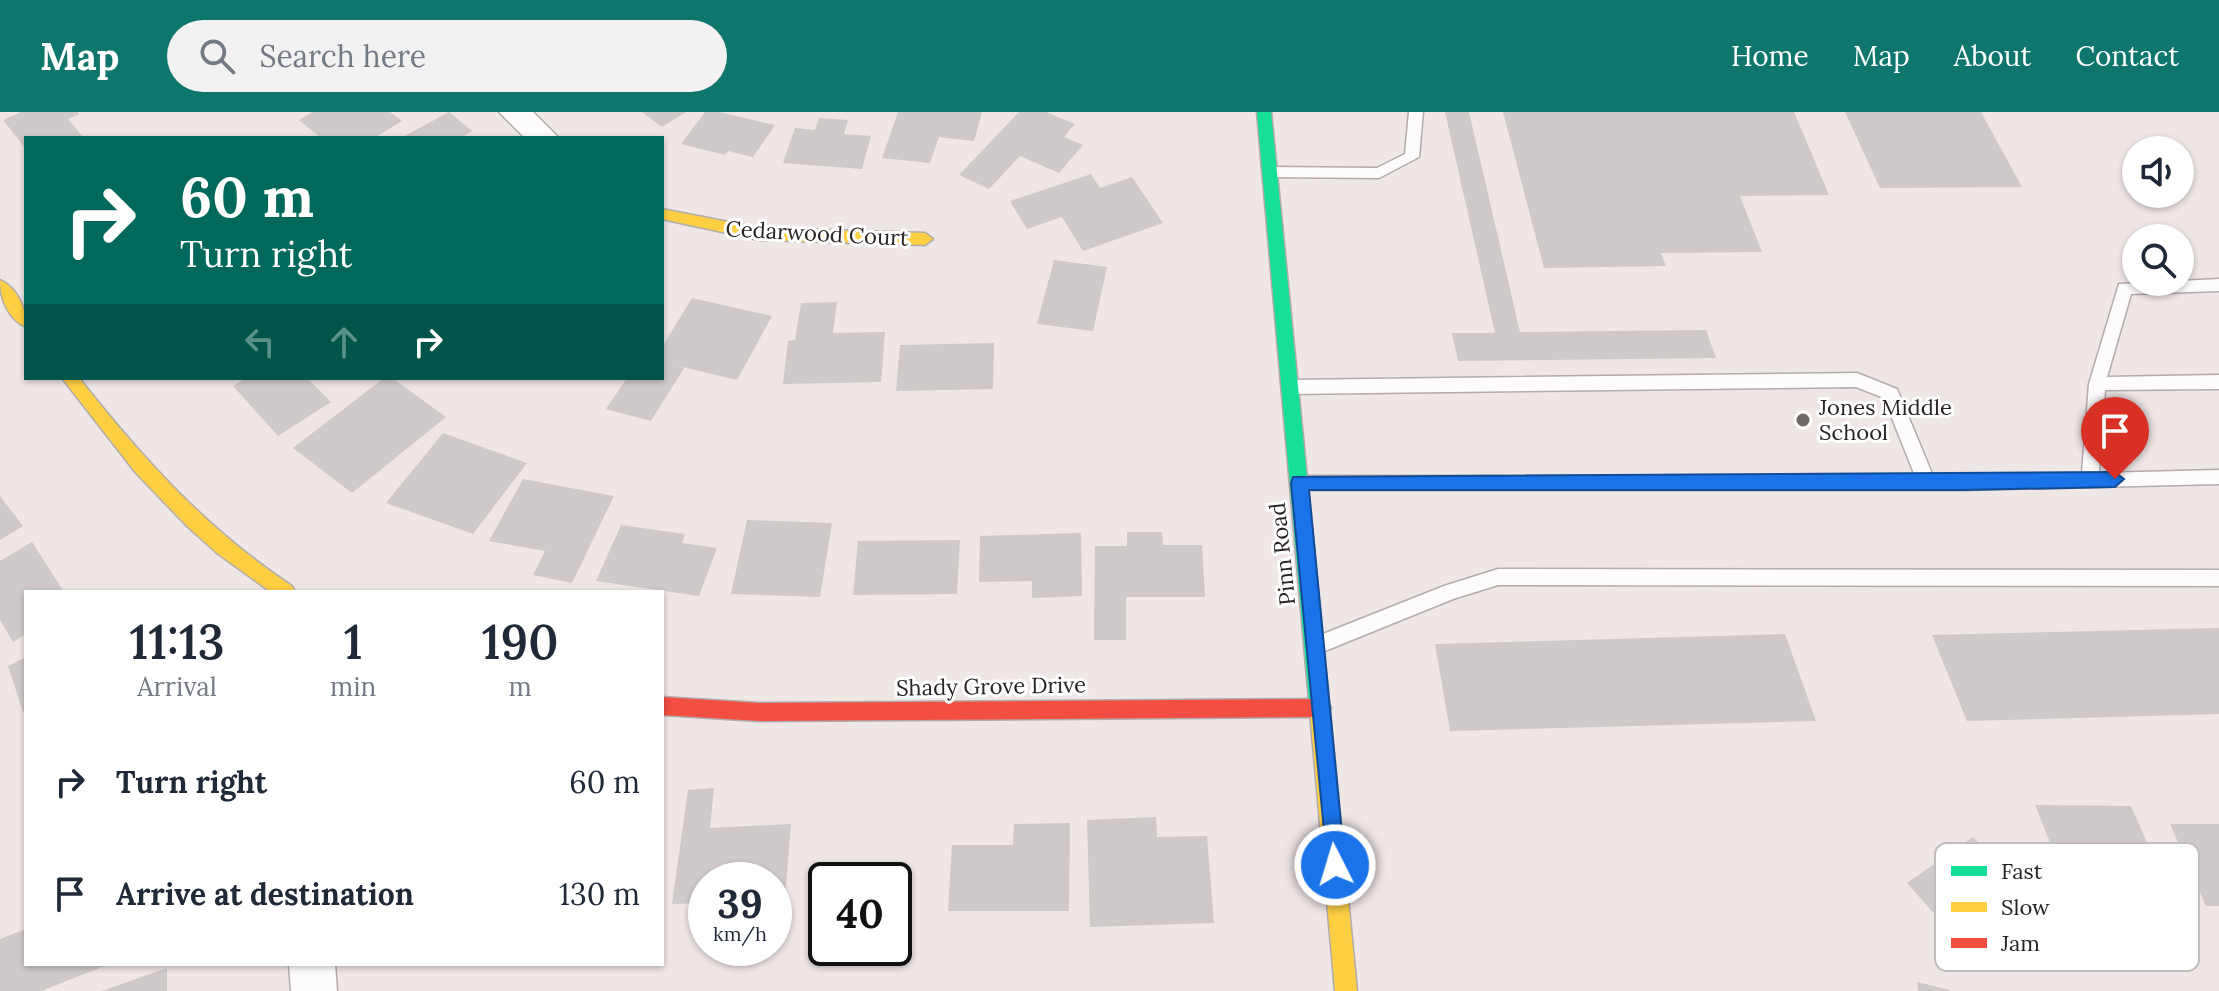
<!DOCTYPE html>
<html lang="en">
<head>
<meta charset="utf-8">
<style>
  body { margin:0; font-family:Lora,serif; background:#f2f2f3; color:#1f2937; height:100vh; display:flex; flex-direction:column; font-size:30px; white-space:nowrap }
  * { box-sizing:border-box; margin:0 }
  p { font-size:26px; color:#747a83 }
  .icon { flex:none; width:44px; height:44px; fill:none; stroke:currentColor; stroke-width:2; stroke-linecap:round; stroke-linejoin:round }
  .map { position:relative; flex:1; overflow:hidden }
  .panel { position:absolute; left:24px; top:478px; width:640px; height:376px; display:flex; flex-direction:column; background:#fff; border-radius:0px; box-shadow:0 2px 6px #0004 }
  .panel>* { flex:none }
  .banner { position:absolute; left:24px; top:24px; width:640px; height:244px; border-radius:0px; box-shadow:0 2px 6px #0004; background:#00695c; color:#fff; overflow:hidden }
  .controls { position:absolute; left:2122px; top:24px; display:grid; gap:16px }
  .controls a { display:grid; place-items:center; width:72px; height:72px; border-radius:50%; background:#fff; box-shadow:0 2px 6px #0004; font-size:40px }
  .speed { position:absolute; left:688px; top:750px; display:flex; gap:16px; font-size:40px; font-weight:700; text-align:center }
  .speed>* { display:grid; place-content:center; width:104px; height:104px; border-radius:50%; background:#fff; box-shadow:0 2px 6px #0004; line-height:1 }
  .speed small { font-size:20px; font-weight:400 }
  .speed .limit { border:4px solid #111; border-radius:12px; background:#fff; color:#111 }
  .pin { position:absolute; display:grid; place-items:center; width:68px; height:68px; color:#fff; margin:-82px -34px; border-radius:50% 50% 50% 0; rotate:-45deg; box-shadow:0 0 8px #0007 }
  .pin .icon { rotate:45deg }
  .me { position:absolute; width:88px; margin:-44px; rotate:355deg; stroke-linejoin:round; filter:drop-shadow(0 0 6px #0008) }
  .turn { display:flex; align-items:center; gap:28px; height:168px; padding:0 24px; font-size:36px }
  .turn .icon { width:104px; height:104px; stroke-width:2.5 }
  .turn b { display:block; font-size:56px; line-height:68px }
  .lanes { display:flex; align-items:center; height:76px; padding:0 24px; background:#0003; justify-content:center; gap:40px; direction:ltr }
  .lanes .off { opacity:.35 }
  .eta { display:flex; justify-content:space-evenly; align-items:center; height:136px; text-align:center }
  .eta b { font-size:48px; font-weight:600; line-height:56px }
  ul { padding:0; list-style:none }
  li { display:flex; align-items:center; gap:24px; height:112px; padding:0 24px }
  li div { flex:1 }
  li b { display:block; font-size:30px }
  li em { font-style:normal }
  header { display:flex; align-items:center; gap:48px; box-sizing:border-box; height:112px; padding:0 40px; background:#0f766e; color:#fff }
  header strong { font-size:38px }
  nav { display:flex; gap:44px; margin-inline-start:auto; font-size:28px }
  .search { width:560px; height:72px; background:#f2f2f3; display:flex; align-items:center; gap:20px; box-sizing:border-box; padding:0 28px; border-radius:44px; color:#747a83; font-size:30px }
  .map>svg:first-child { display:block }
  .building { fill:#d0c9c9 }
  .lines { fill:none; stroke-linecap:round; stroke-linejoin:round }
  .lane-casing { stroke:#b3acac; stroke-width:3 }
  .street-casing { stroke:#b3acac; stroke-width:3 }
  .fast-casing { stroke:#b3acac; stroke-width:3 }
  .slow-casing { stroke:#b3acac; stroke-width:3 }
  .jam-casing { stroke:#b3acac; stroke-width:3 }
  .lane { fill:#fdfbfb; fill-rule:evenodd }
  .street { fill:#fdfbfb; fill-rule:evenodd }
  .fast { fill:#16e098; fill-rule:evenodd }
  .slow { fill:#ffcf43; fill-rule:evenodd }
  .jam { fill:#f24e42; fill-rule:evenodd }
  .route { fill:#1a73e8; stroke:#114b97; stroke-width:2 }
  .poi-dot { fill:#6e6867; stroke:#fff; stroke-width:3 }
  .labels { text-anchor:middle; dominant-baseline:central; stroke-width:6; stroke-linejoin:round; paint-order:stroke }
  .street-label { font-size:22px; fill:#292423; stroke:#fff }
  .poi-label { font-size:22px; fill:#292423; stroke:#fff; text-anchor:start }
  .key { fill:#fff; stroke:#bfbdbd; stroke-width:2 }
  .key-label { font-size:22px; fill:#292423 }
</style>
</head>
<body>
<header>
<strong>Map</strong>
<div class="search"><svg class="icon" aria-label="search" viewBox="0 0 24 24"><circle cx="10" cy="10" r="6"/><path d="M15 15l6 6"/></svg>Search here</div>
<nav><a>Home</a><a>Map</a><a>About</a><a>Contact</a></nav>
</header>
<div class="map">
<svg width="2219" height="879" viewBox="0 0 2219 879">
  <rect width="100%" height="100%" fill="#efe6e6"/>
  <!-- building -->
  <g class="building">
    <path d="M 21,0 L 78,0 L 79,2 L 68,7 L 82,24 L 26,26 L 26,37 L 3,8 Z"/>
    <path d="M 312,0 L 390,0 L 402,9 L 374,26 L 321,26 L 299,8 Z"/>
    <path d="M 449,0 L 472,19 L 460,26 L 401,26 Z"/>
    <path d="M 642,0 L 686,0 L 662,15 Z"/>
    <path d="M 705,0 L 719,0 L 775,13 L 753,45 L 728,39 L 725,43 L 681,32 Z"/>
    <path d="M 898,0 L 982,0 L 974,29 L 939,25 L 930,51 L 882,46 Z"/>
    <path d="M 1019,0 L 1046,0 L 1075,12 L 1064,25 L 1083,33 L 1059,61 L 1020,44 L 989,77 L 959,63 Z"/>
    <path d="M 1445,0 L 1469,0 L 1520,220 L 1706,218 L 1716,246 L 1458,249 L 1452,221 L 1495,221 Z"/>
    <path d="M 1503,0 L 1794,0 L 1829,83 L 1740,84 L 1762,140 L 1661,141 L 1666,154 L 1544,156 Z"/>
    <path d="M 1845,0 L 1981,0 L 2022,75 L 1880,76 Z"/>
    <path d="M 819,6 L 848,8 L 844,22 L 871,24 L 862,57 L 783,51 L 795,16 L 815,18 Z"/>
    <path d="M 1091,62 L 1100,76 L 1132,65 L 1163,111 L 1083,139 L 1062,105 L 1027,117 L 1010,89 Z"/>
    <path d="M 1054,148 L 1107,155 L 1093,219 L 1037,212 Z"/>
    <path d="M 692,186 L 772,204 L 737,268 L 674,253 L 684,256 L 651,309 L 606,297 L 627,266 L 662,266 L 662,235 Z"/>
    <path d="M 837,190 L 833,221 L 885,220 L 881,270 L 783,272 L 788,229 L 795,228 L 801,191 Z"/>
    <path d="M 994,231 L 993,277 L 896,279 L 900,233 Z"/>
    <path d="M 246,266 L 312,266 L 309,268 L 331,290 L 278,324 L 233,274 Z"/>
    <path d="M 384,266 L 392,266 L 446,305 L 352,381 L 293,336 Z"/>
    <path d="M 443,321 L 527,351 L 473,422 L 386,391 Z"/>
    <path d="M 523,367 L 614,384 L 572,471 L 533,463 L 545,439 L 489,429 Z"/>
    <path d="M 0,384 L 23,414 L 0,428 Z"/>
    <path d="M 747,408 L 832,411 L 820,485 L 731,482 Z"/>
    <path d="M 621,413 L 685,422 L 682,431 L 717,436 L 699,484 L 596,469 Z"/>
    <path d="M 1127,420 L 1162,420 L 1163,433 L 1202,433 L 1205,485 L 1126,485 L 1126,528 L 1094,528 L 1095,434 L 1127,434 Z"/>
    <path d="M 1081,421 L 1082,484 L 1032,486 L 1032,469 L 979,470 L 980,424 Z"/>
    <path d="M 960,428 L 957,482 L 853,483 L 858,429 Z"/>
    <path d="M 32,430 L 64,480 L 26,480 L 26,522 L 13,530 L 0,508 L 0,449 Z"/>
    <path d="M 2219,516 L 2219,602 L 1967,609 L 1932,523 Z"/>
    <path d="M 1785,522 L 1816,609 L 1450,619 L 1435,532 Z"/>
    <path d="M 26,545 L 26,598 L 23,600 L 8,554 Z"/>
    <path d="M 714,676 L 710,716 L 791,712 L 785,787 L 774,787 L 774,768 L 706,768 L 706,791 L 672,792 L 688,678 Z"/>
    <path d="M 2035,693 L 2131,694 L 2168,779 L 2069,778 Z"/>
    <path d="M 1156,705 L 1157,725 L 1207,724 L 1214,811 L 1090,815 L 1087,708 Z"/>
    <path d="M 1070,711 L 1069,799 L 948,799 L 952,733 L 1013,733 L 1014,712 Z"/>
    <path d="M 2170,712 L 2219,712 L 2219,794 L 2206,794 Z"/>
    <path d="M 1973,725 L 2043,801 L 1976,849 L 1907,771 Z"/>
    <path d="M 26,817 L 26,852 L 110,852 L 41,879 L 0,879 L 0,827 Z"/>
    <path d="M 167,856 L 167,879 L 102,879 Z"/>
    <path d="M 1917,870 L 1950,878 L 1950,879 L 1918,879 Z"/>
  </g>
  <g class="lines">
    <defs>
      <g id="lane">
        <path d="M 1409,0 L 1423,0 L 1419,45 L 1379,66 L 1269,65 L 1262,60 L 1269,55 L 1377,56 L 1405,42 Z"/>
        <path d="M 2219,167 L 2219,179 L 2131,182 L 2107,265 L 2219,263 L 2219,277 L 2105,278 L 2099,361 L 2219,358 L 2219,372 L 1964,378 L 1299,378 L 1293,376 L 1290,371 L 1293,366 L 1299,364 L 1915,364 L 1884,286 L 1856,275 L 1290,282 L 1282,275 L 1290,268 L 1857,261 L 1897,277 L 1933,364 L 2082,361 L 2089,272 L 2119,172 Z"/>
        <path d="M 1498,457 L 2219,458 L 2219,474 L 1498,473 L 1453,487 L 1315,543 L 1308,540 L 1306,534 L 1308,528 L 1444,474 Z"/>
      </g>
      <g id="street">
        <path d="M 499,0 L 533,0 L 559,26 L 525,26 Z"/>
        <path d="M 289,852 L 335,852 L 337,879 L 291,879 Z"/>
      </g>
      <path id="fast" d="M 1257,0 L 1271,0 L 1330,600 L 1327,606 L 1320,609 L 1313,606 L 1310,600 Z"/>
      <g id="slow">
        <path d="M 662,97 L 759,116 L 925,121 L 933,127 L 925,133 L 759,128 L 662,107 Z"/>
        <path d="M 0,168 C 18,176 26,197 26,215 C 8,207 0,186 0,168 Z"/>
        <path d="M 62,266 L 79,266 C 142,346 207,418 292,474 L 295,480 L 271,480 L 217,441 L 188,415 L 136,361 Z"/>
        <path d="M 1320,591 L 1327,594 L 1330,600 L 1357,879 L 1335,879 L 1310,600 L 1313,594 Z"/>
      </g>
      <path id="jam" d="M 662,585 L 759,591 L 1321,587 L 1328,590 L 1331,596 L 1328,602 L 1321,605 L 759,609 L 662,603 Z"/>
    </defs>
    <!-- lane casing -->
    <use href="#lane" class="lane-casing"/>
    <!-- street casing -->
    <use href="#street" class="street-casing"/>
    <!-- fast casing -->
    <use href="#fast" class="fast-casing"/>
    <!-- slow casing -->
    <use href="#slow" class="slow-casing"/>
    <!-- jam casing -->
    <use href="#jam" class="jam-casing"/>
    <!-- lane -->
    <use href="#lane" class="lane"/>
    <!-- street -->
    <use href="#street" class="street"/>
    <!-- fast -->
    <use href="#fast" class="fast"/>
    <!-- slow -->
    <use href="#slow" class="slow"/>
    <!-- jam -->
    <use href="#jam" class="jam"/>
  </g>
  <!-- route -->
  <path class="route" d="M 2115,360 L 2124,367 L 2115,375 L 1964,378 L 1309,378 L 1345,753 L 1342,761 L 1335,764 L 1328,761 L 1291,371 L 1293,365 Z"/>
  <!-- markers -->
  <circle class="poi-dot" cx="1803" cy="308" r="8"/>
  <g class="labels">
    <!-- street labels -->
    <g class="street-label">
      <text transform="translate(817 121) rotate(3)">Cedarwood Court</text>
      <text transform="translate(1282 442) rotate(-96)">Pinn Road</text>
      <text transform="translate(991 574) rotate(-1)">Shady Grove Drive</text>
    </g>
    <!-- poi labels -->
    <g class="poi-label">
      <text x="1819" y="295">Jones Middle<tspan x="1819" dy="25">School</tspan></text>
    </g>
  </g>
  <!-- legend -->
  <rect x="1935" y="731" width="264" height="128" rx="12" class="key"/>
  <rect x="1951" y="754" width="36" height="10" fill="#16e098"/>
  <rect x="1951" y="790" width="36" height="10" fill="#ffcf43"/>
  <rect x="1951" y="826" width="36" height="10" fill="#f24e42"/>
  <g class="key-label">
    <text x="2001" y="767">Fast</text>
    <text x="2001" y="803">Slow</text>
    <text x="2001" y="839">Jam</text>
  </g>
</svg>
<div class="controls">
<a><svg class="icon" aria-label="sound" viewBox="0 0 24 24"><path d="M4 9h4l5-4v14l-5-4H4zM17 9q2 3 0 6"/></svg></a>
<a><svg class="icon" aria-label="search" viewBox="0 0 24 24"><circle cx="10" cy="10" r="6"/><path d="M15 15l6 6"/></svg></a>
</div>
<div class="speed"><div>39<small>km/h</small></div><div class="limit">40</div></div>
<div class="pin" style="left:2115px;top:367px;background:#d93025"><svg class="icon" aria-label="arrive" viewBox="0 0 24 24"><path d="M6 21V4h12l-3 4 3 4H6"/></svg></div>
<svg class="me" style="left:1335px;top:753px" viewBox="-20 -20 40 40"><circle r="17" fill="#1a73e8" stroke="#fff" stroke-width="3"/><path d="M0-11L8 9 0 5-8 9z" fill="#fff"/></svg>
<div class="banner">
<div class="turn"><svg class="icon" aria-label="right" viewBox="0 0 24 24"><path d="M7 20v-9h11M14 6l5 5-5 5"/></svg><div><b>60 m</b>Turn right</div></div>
<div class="lanes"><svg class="icon off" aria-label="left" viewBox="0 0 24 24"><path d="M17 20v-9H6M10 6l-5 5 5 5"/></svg><svg class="icon off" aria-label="ahead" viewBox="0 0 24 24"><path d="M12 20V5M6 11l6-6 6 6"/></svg><svg class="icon" aria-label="right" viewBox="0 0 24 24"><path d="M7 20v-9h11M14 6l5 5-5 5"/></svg></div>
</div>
<section class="panel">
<div class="eta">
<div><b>11:13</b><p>Arrival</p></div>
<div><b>1</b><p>min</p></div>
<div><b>190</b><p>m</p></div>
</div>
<ul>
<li><svg class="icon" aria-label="right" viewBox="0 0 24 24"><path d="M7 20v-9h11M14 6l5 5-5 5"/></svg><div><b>Turn right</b></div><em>60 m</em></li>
<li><svg class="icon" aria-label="arrive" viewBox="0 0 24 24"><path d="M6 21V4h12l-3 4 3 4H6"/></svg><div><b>Arrive at destination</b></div><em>130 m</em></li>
</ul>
</section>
</div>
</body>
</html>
